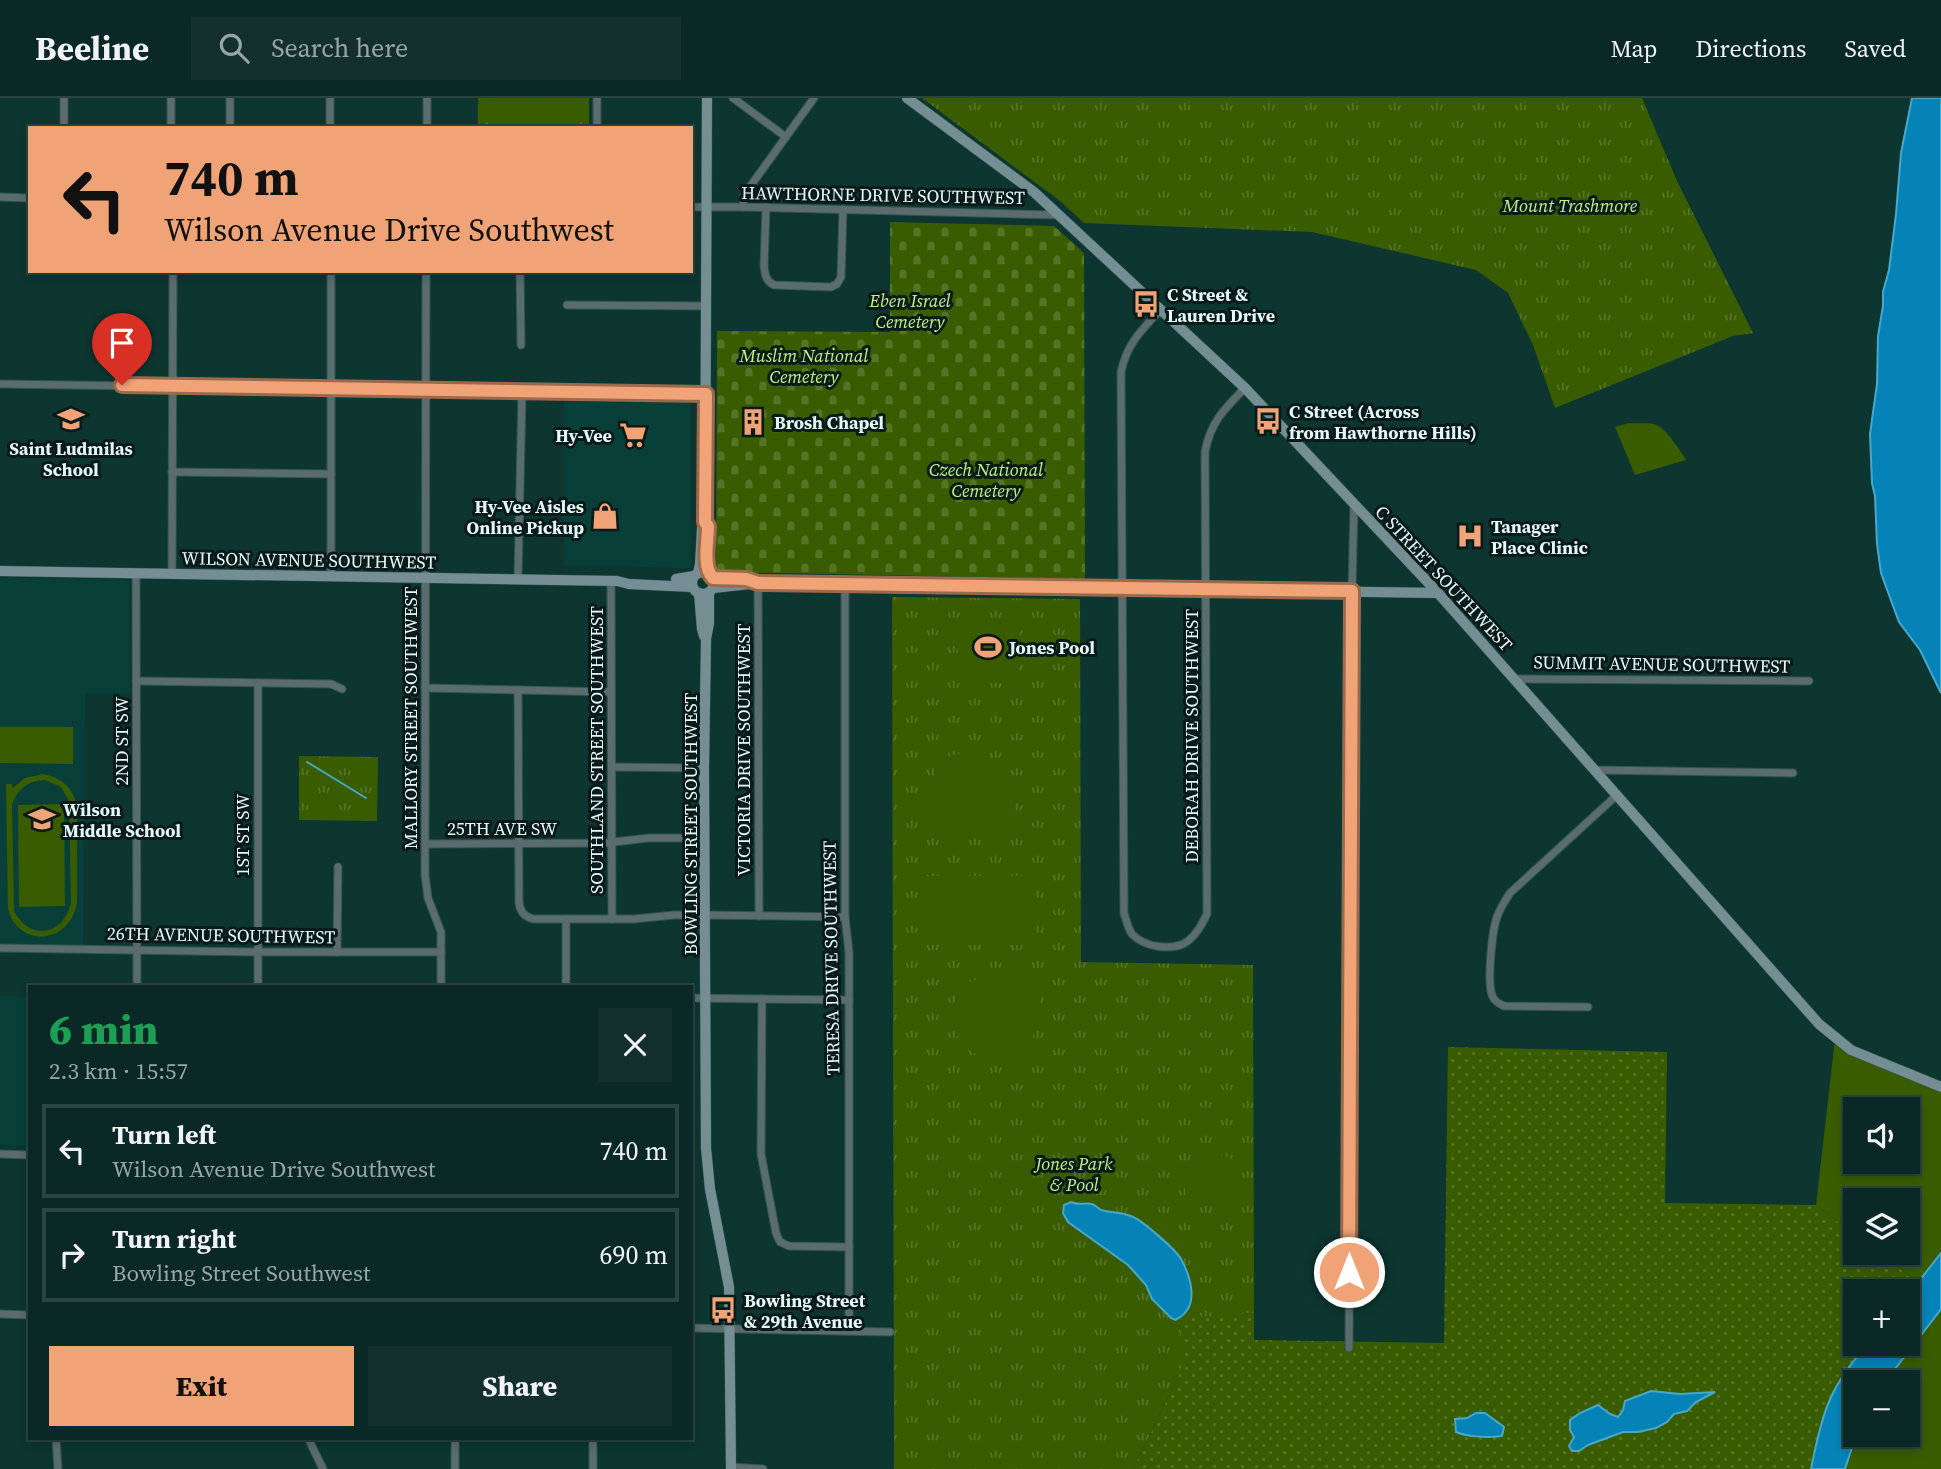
<!DOCTYPE html>
<html lang="en">
<head>
<meta charset="utf-8">
<style>
  body { margin:0; font-family:"Source Serif 4",serif; background:#13302d; color:#f1f3f6; height:100vh; display:flex; flex-direction:column; font-size:26px; white-space:nowrap }
  * { box-sizing:border-box; margin:0 }
  p { font-size:23px; color:#99a6a7 }
  .icon { flex:none; width:38px; height:38px; fill:none; stroke:currentColor; stroke-width:2; stroke-linecap:round; stroke-linejoin:round }
  .map { position:relative; flex:1; overflow:hidden }
  .side { position:absolute; left:28px; top:887px; width:665px; height:455px; display:flex; flex-direction:column; background:#0a2825; border-radius:0px; box-shadow:0 4px 10px #0003,0 0 0 2px #2a4442 }
  .side>* { flex:none }
  .hud { position:absolute; left:28px; top:28px; width:665px; height:147px; border-radius:0px; box-shadow:0 4px 10px #0003,0 0 0 2px #2a4442; background:#efa376; color:#111; overflow:hidden }
  .controls { position:absolute; left:1843px; top:999px; display:grid; gap:14px }
  .controls a { display:grid; place-items:center; width:77px; height:77px; border-radius:0px; background:#0a2825; box-shadow:0 4px 10px #0003,0 0 0 2px #2a4442; font-size:35px }
  .pin { position:absolute; display:grid; place-items:center; width:60px; height:60px; color:#fff; margin:-72px -30px; border-radius:50% 50% 50% 0; rotate:-45deg; box-shadow:0 0 7px #0007 }
  .pin .icon { rotate:45deg }
  .me { position:absolute; width:77px; margin:-38px; rotate:0deg; stroke-linejoin:round; filter:drop-shadow(0 0 5px #0008) }
  .turn { display:flex; align-items:center; gap:24px; height:147px; padding:0 21px; font-size:32px }
  .turn .icon { width:91px; height:91px; stroke-width:2.5 }
  .turn b { display:block; font-size:49px; line-height:60px }
  .round { display:grid; place-items:center; flex:none; width:74px; height:74px; border-radius:0px; background:#13302d }
  .head { display:flex; align-items:center; justify-content:space-between; height:119px; padding:0 21px }
  h1 { font-size:42px; font-weight:800; line-height:52px; color:#1e9e55 }
  .button { display:flex; gap:14px; margin-top:auto; padding:14px 21px }
  .button a { flex:1; height:80px; border-radius:0px; background:#efa376; color:#111; font-size:28px; font-weight:800; line-height:80px; text-align:center }
  .button a+a { background:#13302d; color:#f1f3f6 }
  ul { padding:0; list-style:none }
  li { display:flex; align-items:center; gap:21px; height:94px; margin:0 14px 10px; padding:0 7px; border:4px solid #2a4442; border-radius:0px }
  li div { flex:1 }
  li b { display:block; font-size:26px }
  li em { font-style:normal }
  header { display:flex; align-items:center; gap:42px; box-sizing:border-box; height:98px; padding:0 35px; background:#0a2825; border-bottom:2px solid #2a4442 }
  header strong { font-size:33px }
  nav { display:flex; gap:38px; margin-inline-start:auto; font-size:24px }
  .search { width:490px; height:63px; background:#13302d; display:flex; align-items:center; gap:18px; box-sizing:border-box; padding:0 24px; border-radius:0px; color:#99a6a7; font-size:26px }
  .map>svg:first-child { display:block }
  .built { fill:#084039 }
  .grass { fill:url(#grass-dots) }
  .cemetery { fill:url(#cemetery-stones) }
  .park { fill:url(#park-tufts) }
  .garden { fill:#395c00; fill-rule:evenodd }
  .water { fill:#0583b7; stroke:#48a7ca; stroke-width:2 }
  .lines { fill:none; stroke-linecap:round; stroke-linejoin:round }
  .stream { stroke:#48a7ca; stroke-width:2 }
  .street-casing { stroke:#305551; stroke-width:9 }
  .secondary-casing { stroke:#305551; stroke-width:11 }
  .street { stroke:#5b6c6f; stroke-width:7 }
  .secondary { stroke:#748e93; stroke-width:10 }
  .route-casing { stroke:#9b6a4d; stroke-width:18 }
  .route { stroke:#efa376; stroke-width:12 }
  .labels { text-anchor:middle; dominant-baseline:central; stroke-width:6; stroke-linejoin:round; paint-order:stroke }
  .street-label { font-size:18px; fill:#e5faf6; stroke:#0a1a18 }
  .park-label { font-size:18px; font-style:italic; fill:#bdf484; stroke:#0a1a18 }
  .poi-label { font-size:18px; font-weight:bold; fill:#e5faf6; stroke:#0a1a18; text-anchor:start }
</style>
</head>
<body>
<header>
<strong>Beeline</strong>
<div class="search"><svg class="icon" aria-label="search" viewBox="0 0 24 24"><circle cx="10" cy="10" r="6"/><path d="M15 15l6 6"/></svg>Search here</div>
<nav><a>Map</a><a>Directions</a><a>Saved</a></nav>
</header>
<div class="map">
<svg width="1941" height="1371" viewBox="0 0 1941 1371">
  <defs>
    <pattern id="grass-dots" width="8" height="8" patternUnits="userSpaceOnUse" patternTransform="scale(1.75)"><rect width="8" height="8" fill="#395c00"/><path d="M2 2h.1M6 6h.1" fill="none" stroke="#567426" stroke-width="1.8" stroke-linecap="round"/></pattern>
    <pattern id="cemetery-stones" width="16" height="16" patternUnits="userSpaceOnUse" patternTransform="scale(1.75)"><rect width="16" height="16" fill="#395c00"/><path d="M2 7V4a2 2 0 0 1 4 0v3zM10 15v-3a2 2 0 0 1 4 0v3z" fill="#567426"/></pattern>
    <pattern id="park-tufts" width="24" height="20" patternUnits="userSpaceOnUse" patternTransform="scale(1.75)"><rect width="24" height="20" fill="#395c00"/><path d="M3 7l-1-3M5 7V3M7 7l1-3M15 17l-1-3M17 17v-4M19 17l1-3" fill="none" stroke="#567426"/></pattern>
  </defs>
  <rect width="100%" height="100%" fill="#0d3631"/>
  <!-- built -->
  <g class="built">
    <path d="M 564,303 L 690,305 L 691,470 L 564,467 Z"/>
    <path d="M 0,480 L 129,482 L 129,596 L 85,595 L 83,847 L 0,846 Z"/>
    <path d="M 0,898 L 30,899 L 30,1048 L 0,1047 Z"/>
  </g>
  <!-- grass -->
  <path class="grass" d="M 1448,949 L 1667,954 L 1665,1105 L 1816,1107 L 1855,1137 L 1855,1155 L 1879,1155 L 1918,1184 L 1908,1197 L 1908,1194 L 1855,1194 L 1855,1246 L 1868,1246 C 1829,1290 1823,1314 1811,1371 L 1133,1371 L 1181,1273 L 1181,1219 L 1254,1215 L 1254,1242 L 1444,1245 Z"/>
  <!-- cemetery -->
  <path class="cemetery" d="M 890,124 L 1054,128 L 1084,155 L 1085,481 L 716,474 L 717,233 L 890,234 Z"/>
  <!-- park -->
  <g class="park">
    <rect x="478" y="0" width="111" height="30"/>
    <path d="M 922,0 L 1642,0 L 1677,83 L 1753,235 L 1733,238 L 1555,310 L 1533,247 L 1508,195 L 1476,172 L 1312,134 L 1084,125 L 1060,103 Z"/>
    <path d="M 892,499 L 1080,501 L 1081,864 L 1253,867 L 1254,1215 L 1181,1220 L 1181,1273 L 1133,1371 L 894,1371 Z"/>
    <path d="M 299,658 L 378,659 L 377,723 L 299,722 Z"/>
  </g>
  <!-- garden -->
  <g class="garden">
    <path d="M 496,3 L 578,5 L 578,30 L 488,30 L 488,12 Z"/>
    <path d="M 1629,325 C 1637,326 1649,324 1657,327 C 1666,331 1681,353 1686,362 L 1635,377 L 1615,329 Z"/>
    <path d="M 958,530 L 1019,530 L 1018,585 L 958,585 Z"/>
    <path d="M 0,629 L 73,629 L 73,666 L 0,665 Z"/>
    <path d="M 963,655 L 988,661 L 1004,677 L 1014,699 L 1014,721 L 1007,735 L 958,740 L 937,739 L 929,731 L 927,708 L 940,660 Z"/>
    <path d="M 43,676 C 62,679 73,690 77,708 L 77,805 C 70,846 19,851 8,811 L 6,686 L 12,686 L 13,690 L 25,680 ZM 45,682 L 61,689 L 69,703 L 71,805 C 63,838 30,843 14,813 L 12,707 C 18,691 27,683 45,682 Z"/>
    <path d="M 64,706 L 65,808 L 19,809 L 18,707 Z"/>
    <path d="M 923,778 L 1036,778 L 1035,847 L 923,847 Z"/>
    <path d="M 1014,873 C 1056,889 1036,924 1027,957 C 1020,959 1012,963 1006,964 C 999,964 991,961 984,959 C 949,949 950,915 959,886 Z"/>
    <path d="M 1835,941 L 1941,989 L 1941,1371 L 1811,1371 C 1823,1314 1829,1290 1868,1246 L 1908,1246 L 1908,1197 L 1918,1184 L 1879,1155 L 1908,1155 L 1908,1102 L 1855,1102 L 1855,1137 L 1816,1107 ZM 1855,1012 L 1908,1012 L 1908,1064 L 1855,1064 ZM 1855,1284 L 1908,1284 L 1908,1337 L 1855,1337 Z"/>
    <path d="M 1220,1057 L 1237,1063 L 1235,1105 L 1228,1110 L 1187,1106 C 1181,1075 1191,1066 1220,1057 Z"/>
  </g>
  <!-- water -->
  <g class="water">
    <path d="M 1912,0 L 1941,0 L 1941,595 L 1920,552 L 1899,524 L 1881,475 L 1877,446 L 1875,398 L 1872,385 L 1870,336 L 1877,286 L 1878,238 L 1883,208 L 1883,194 L 1889,172 L 1896,116 L 1901,55 Z"/>
    <path d="M 1071,1104 C 1079,1108 1085,1104 1092,1106 C 1095,1107 1098,1110 1101,1112 C 1111,1115 1123,1114 1133,1119 C 1143,1123 1176,1152 1181,1161 C 1192,1181 1200,1211 1175,1222 L 1171,1220 L 1152,1201 L 1146,1187 L 1128,1167 L 1068,1124 L 1063,1115 L 1064,1107 Z"/>
    <path d="M 1941,1155 L 1941,1211 L 1885,1284 L 1855,1284 L 1856,1337 L 1845,1371 L 1811,1371 C 1822,1315 1829,1289 1868,1246 L 1908,1246 L 1908,1197 Z"/>
    <path d="M 1651,1293 L 1680,1296 L 1715,1294 L 1696,1304 L 1687,1313 L 1674,1316 L 1667,1324 L 1656,1330 L 1638,1334 L 1623,1334 L 1588,1347 L 1579,1353 L 1572,1353 L 1569,1348 L 1574,1339 L 1570,1332 L 1570,1322 L 1580,1315 L 1598,1307 L 1610,1316 L 1618,1319 L 1623,1312 L 1625,1303 Z"/>
    <path d="M 1476,1315 L 1485,1315 L 1504,1329 L 1502,1338 C 1489,1340 1468,1339 1456,1334 L 1455,1321 L 1467,1320 Z"/>
  </g>
  <g class="lines">
    <!-- stream -->
    <path class="stream" d="M 307,664 L 366,700"/>
    <defs>
      <g id="street">
        <path d="M 171,0 L 171,30"/>
        <path d="M 330,0 L 330,30"/>
        <path d="M 733,0 L 786,39"/>
        <path d="M 64,30 L 64,0"/>
        <path d="M 230,30 L 230,0"/>
        <path d="M 427,30 L 427,0"/>
        <path d="M 597,30 L 597,0"/>
        <path d="M 0,99 L 30,100"/>
        <path d="M 691,109 L 743,109 L 1058,117"/>
        <path d="M 743,109 L 744,97 L 814,0"/>
        <path d="M 766,109 L 764,168 C 765,177 766,183 774,187 L 831,189 L 837,186 L 841,179 L 843,111"/>
        <path d="M 331,173 L 331,478"/>
        <path d="M 426,173 L 425,777 L 428,800 L 441,834 L 441,889"/>
        <path d="M 520,173 L 521,247"/>
        <path d="M 567,207 L 706,208"/>
        <path d="M 1161,211 C 1142,232 1127,245 1121,274 L 1124,815 C 1126,821 1128,831 1132,836 C 1144,849 1173,854 1188,843 C 1197,836 1202,826 1207,816 L 1205,354 C 1210,325 1224,311 1245,290"/>
        <path d="M 0,286 L 706,296"/>
        <path d="M 172,374 L 331,376"/>
        <path d="M 136,475 L 137,889"/>
        <path d="M 172,476 L 173,173"/>
        <path d="M 518,481 L 522,294"/>
        <path d="M 611,483 L 612,821"/>
        <path d="M 758,485 L 759,818"/>
        <path d="M 845,486 L 845,819 L 849,854 L 849,1233"/>
        <path d="M 1515,581 L 1809,583"/>
        <path d="M 136,583 L 331,586 L 342,591"/>
        <path d="M 258,585 L 258,889"/>
        <path d="M 425,590 L 611,594"/>
        <path d="M 518,592 L 519,805 C 521,815 524,818 533,821 L 634,821 L 674,817 L 705,817 L 845,819"/>
        <path d="M 612,669 L 704,670"/>
        <path d="M 1595,672 L 1793,675"/>
        <path d="M 425,746 L 605,745 L 649,740 L 705,740"/>
        <path d="M 566,821 L 566,889"/>
        <path d="M 0,850 L 258,854 L 441,854"/>
        <path d="M 337,854 L 338,769"/>
        <path d="M 691,900 L 849,902"/>
        <path d="M 762,901 L 761,1056 L 776,1135 L 780,1144 L 789,1148 L 849,1149"/>
        <path d="M 1588,909 L 1504,908 C 1498,905 1494,903 1492,897 C 1487,884 1492,833 1497,819 C 1500,810 1505,803 1510,795 L 1617,697"/>
        <path d="M 0,1056 L 30,1057"/>
        <path d="M 0,1216 L 30,1217"/>
        <path d="M 691,1230 L 890,1234"/>
        <path d="M 1349,1250 L 1352,493 L 1354,406"/>
        <path d="M 56,1340 L 58,1371"/>
        <path d="M 308,1340 L 323,1371"/>
        <path d="M 455,1340 L 455,1371"/>
        <path d="M 593,1340 L 593,1371"/>
        <path d="M 731,1369 L 763,1371"/>
      </g>
      <g id="secondary">
        <path d="M 707,0 L 705,424 L 708,428 L 709,475"/>
        <path d="M 907,0 L 1034,94 L 1245,290 L 1438,495 L 1819,926 L 1851,952 L 1941,989"/>
        <path d="M 0,473 L 617,483 L 629,486 L 692,489"/>
        <circle cx="703" cy="485" r="11"/>
        <path d="M 698,475 L 700,466 L 702,430"/>
        <path d="M 676,481 L 694,478"/>
        <path d="M 713,490 L 758,485 L 1438,495"/>
        <path d="M 709,494 L 709,525 L 706,541 L 704,670 L 706,1050 L 710,1091 L 729,1189 L 731,1371"/>
        <path d="M 699,495 L 702,531 L 704,538"/>
      </g>
    </defs>
    <!-- street casing -->
    <use href="#street" class="street-casing"/>
    <!-- secondary casing -->
    <use href="#secondary" class="secondary-casing"/>
    <!-- street -->
    <use href="#street" class="street"/>
    <!-- secondary -->
    <use href="#secondary" class="secondary"/>
  </g>
  <g class="lines">
    <defs>
      <path id="route" d="M 122,287 L 706,296 L 705,424 L 708,428 C 708,443 702,469 713,480 L 746,481 L 758,485 L 1352,493 L 1349,1174"/>
    </defs>
    <!-- route casing -->
    <use href="#route" class="route-casing"/>
    <!-- route -->
    <use href="#route" class="route"/>
  </g>
  <!-- icons -->
  <defs>
    <symbol id="bus-bare" viewBox="-9 -9 18 18"><path d="M-5-6H5V4H4V6H2V4H-2V6H-4V4H-5ZM-3.5-4V0h7V-4ZM-3.5 1.2v1.5H-2V1.2ZM2 1.2v1.5H3.5V1.2Z" fill="#efa376" stroke="#0a1a18" stroke-width="2.5" paint-order="stroke"/></symbol>
    <symbol id="school-bare" viewBox="-9 -9 18 18"><path d="M0-5L7-2L0 1L-7-2ZM-4 1L0 2.5L4 1V4Q0 6-4 4Z" fill="#efa376" stroke="#0a1a18" stroke-width="2.5" paint-order="stroke"/></symbol>
    <symbol id="building-bare" viewBox="-9 -9 18 18"><path d="M-4-6H4V6H1V3H-1V6H-4ZM-2.5-4.3h1.7v1.8h-1.7ZM.8-4.3h1.7v1.8H.8ZM-2.5-1h1.7V.8h-1.7ZM.8-1h1.7V.8H.8Z" fill="#efa376" stroke="#0a1a18" stroke-width="2.5" paint-order="stroke"/></symbol>
    <symbol id="supermarket-bare" viewBox="-9 -9 18 18"><path d="M-6-5.5h2.5l.6 2H6L4.5 2H-2.5L-4.4-4H-6ZM-1.5 3.2a1.3 1.3 0 1 0 .1 0ZM3 3.2a1.3 1.3 0 1 0 .1 0Z" fill="#efa376" stroke="#0a1a18" stroke-width="2.5" paint-order="stroke"/></symbol>
    <symbol id="shop-bare" viewBox="-9 -9 18 18"><path d="M-5-2.5h2.3a2.7 3.5 0 0 1 5.4 0H5L5.5 6h-11ZM-1.5-2.5h3a1.5 2.3 0 0 0-3 0Z" fill="#efa376" stroke="#0a1a18" stroke-width="2.5" paint-order="stroke"/></symbol>
    <symbol id="hospital-bare" viewBox="-9 -9 18 18"><path d="M-5-5h3v3.5h4V-5h3V5h-3V1.5h-4V5h-3Z" fill="#efa376" stroke="#0a1a18" stroke-width="2.5" paint-order="stroke"/></symbol>
    <symbol id="stadium-bare" viewBox="-9 -9 18 18"><path d="M0-5a6.5 5 0 1 0 0 10a6.5 5 0 1 0 0-10ZM-3.5-1.8h7v3.6h-7Z" fill="#efa376" stroke="#0a1a18" stroke-width="2.5" paint-order="stroke"/></symbol>
  </defs>
  <g fill-rule="evenodd">
    <use href="#bus-bare" x="1127" y="187" width="38" height="38"/>
    <use href="#school-bare" x="52" y="302" width="38" height="38"/>
    <use href="#bus-bare" x="1249" y="304" width="38" height="38"/>
    <use href="#building-bare" x="734" y="305" width="38" height="38"/>
    <use href="#supermarket-bare" x="614" y="318" width="38" height="38"/>
    <use href="#shop-bare" x="586" y="399" width="38" height="38"/>
    <use href="#hospital-bare" x="1451" y="419" width="38" height="38"/>
    <use href="#stadium-bare" x="969" y="530" width="38" height="38"/>
    <use href="#school-bare" x="23" y="702" width="38" height="38"/>
    <use href="#bus-bare" x="704" y="1193" width="38" height="38"/>
  </g>
  <g class="labels">
    <!-- street labels -->
    <g class="street-label">
      <text transform="translate(883 97) rotate(1)">HAWTHORNE DRIVE SOUTHWEST</text>
      <text transform="translate(309 462) rotate(1)">WILSON AVENUE SOUTHWEST</text>
      <text transform="translate(1444 480) rotate(47)">C STREET SOUTHWEST</text>
      <text transform="translate(1662 566) rotate(1)">SUMMIT AVENUE SOUTHWEST</text>
      <text transform="translate(410 620) rotate(-90)">MALLORY STREET SOUTHWEST</text>
      <text transform="translate(1191 638) rotate(-90)">DEBORAH DRIVE SOUTHWEST</text>
      <text transform="translate(121 643) rotate(-90)">2ND ST SW</text>
      <text transform="translate(596 652) rotate(-90)">SOUTHLAND STREET SOUTHWEST</text>
      <text transform="translate(743 652) rotate(-90)">VICTORIA DRIVE SOUTHWEST</text>
      <text transform="translate(690 726) rotate(-90)">BOWLING STREET SOUTHWEST</text>
      <text x="502" y="730">25TH AVE SW</text>
      <text transform="translate(242 737) rotate(-90)">1ST ST SW</text>
      <text transform="translate(221 837) rotate(1)">26TH AVENUE SOUTHWEST</text>
      <text transform="translate(831 860) rotate(-91)">TERESA DRIVE SOUTHWEST</text>
    </g>
    <!-- park labels -->
    <g class="park-label">
      <text x="1570" y="107">Mount Trashmore</text>
      <text x="910" y="202">Eben Israel<tspan x="910" dy="21">Cemetery</tspan></text>
      <text x="804" y="257">Muslim National<tspan x="804" dy="21">Cemetery</tspan></text>
      <text x="986" y="371">Czech National<tspan x="986" dy="21">Cemetery</tspan></text>
      <text x="1074" y="1065">Jones Park<tspan x="1074" dy="21">&amp; Pool</tspan></text>
    </g>
    <!-- poi labels -->
    <g class="poi-label">
      <text x="1167" y="196">C Street &amp;<tspan x="1167" dy="21">Lauren Drive</tspan></text>
      <text x="1289" y="313">C Street (Across<tspan x="1289" dy="21">from Hawthorne Hills)</tspan></text>
      <text x="774" y="324">Brosh Chapel</text>
      <text x="612" y="337" text-anchor="end">Hy-Vee</text>
      <text x="71" y="350" text-anchor="middle">Saint Ludmilas<tspan x="71" dy="21">School</tspan></text>
      <text x="584" y="408" text-anchor="end">Hy-Vee Aisles<tspan x="584" dy="21">Online Pickup</tspan></text>
      <text x="1491" y="428">Tanager<tspan x="1491" dy="21">Place Clinic</tspan></text>
      <text x="1009" y="549">Jones Pool</text>
      <text x="63" y="711">Wilson<tspan x="63" dy="21">Middle School</tspan></text>
      <text x="744" y="1202">Bowling Street<tspan x="744" dy="21">&amp; 29th Avenue</tspan></text>
    </g>
  </g>
</svg>
<div class="controls">
<a><svg class="icon" aria-label="sound" viewBox="0 0 24 24"><path d="M4 9h4l5-4v14l-5-4H4zM17 9q2 3 0 6"/></svg></a>
<a><svg class="icon" aria-label="layers" viewBox="0 0 24 24"><path d="M12 4l9 5-9 5-9-5zM3 14l9 5 9-5"/></svg></a>
<a>+</a>
<a>−</a>
</div>
<div class="pin" style="left:122px;top:287px;background:#d93025"><svg class="icon" aria-label="arrive" viewBox="0 0 24 24"><path d="M6 21V4h12l-3 4 3 4H6"/></svg></div>
<svg class="me" style="left:1349px;top:1174px" viewBox="-20 -20 40 40"><circle r="17" fill="#efa376" stroke="#fff" stroke-width="3"/><path d="M0-11L8 9 0 5-8 9z" fill="#fff"/></svg>
<div class="hud">
<div class="turn"><svg class="icon" aria-label="left" viewBox="0 0 24 24"><path d="M17 20v-9H6M10 6l-5 5 5 5"/></svg><div><b>740 m</b>Wilson Avenue Drive Southwest</div></div>
</div>
<section class="side">
<div class="head"><div><h1>6 min</h1><p>2.3 km · 15:57</p></div><a class="round"><svg class="icon" aria-label="close" viewBox="0 0 24 24"><path d="M6 6l12 12M18 6L6 18"/></svg></a></div>
<ul>
<li><svg class="icon" aria-label="left" viewBox="0 0 24 24"><path d="M17 20v-9H6M10 6l-5 5 5 5"/></svg><div><b>Turn left</b><p>Wilson Avenue Drive Southwest</p></div><em>740 m</em></li>
<li><svg class="icon" aria-label="right" viewBox="0 0 24 24"><path d="M7 20v-9h11M14 6l5 5-5 5"/></svg><div><b>Turn right</b><p>Bowling Street Southwest</p></div><em>690 m</em></li>
</ul>
<div class="button"><a>Exit</a><a>Share</a></div>
</section>
</div>
</body>
</html>
